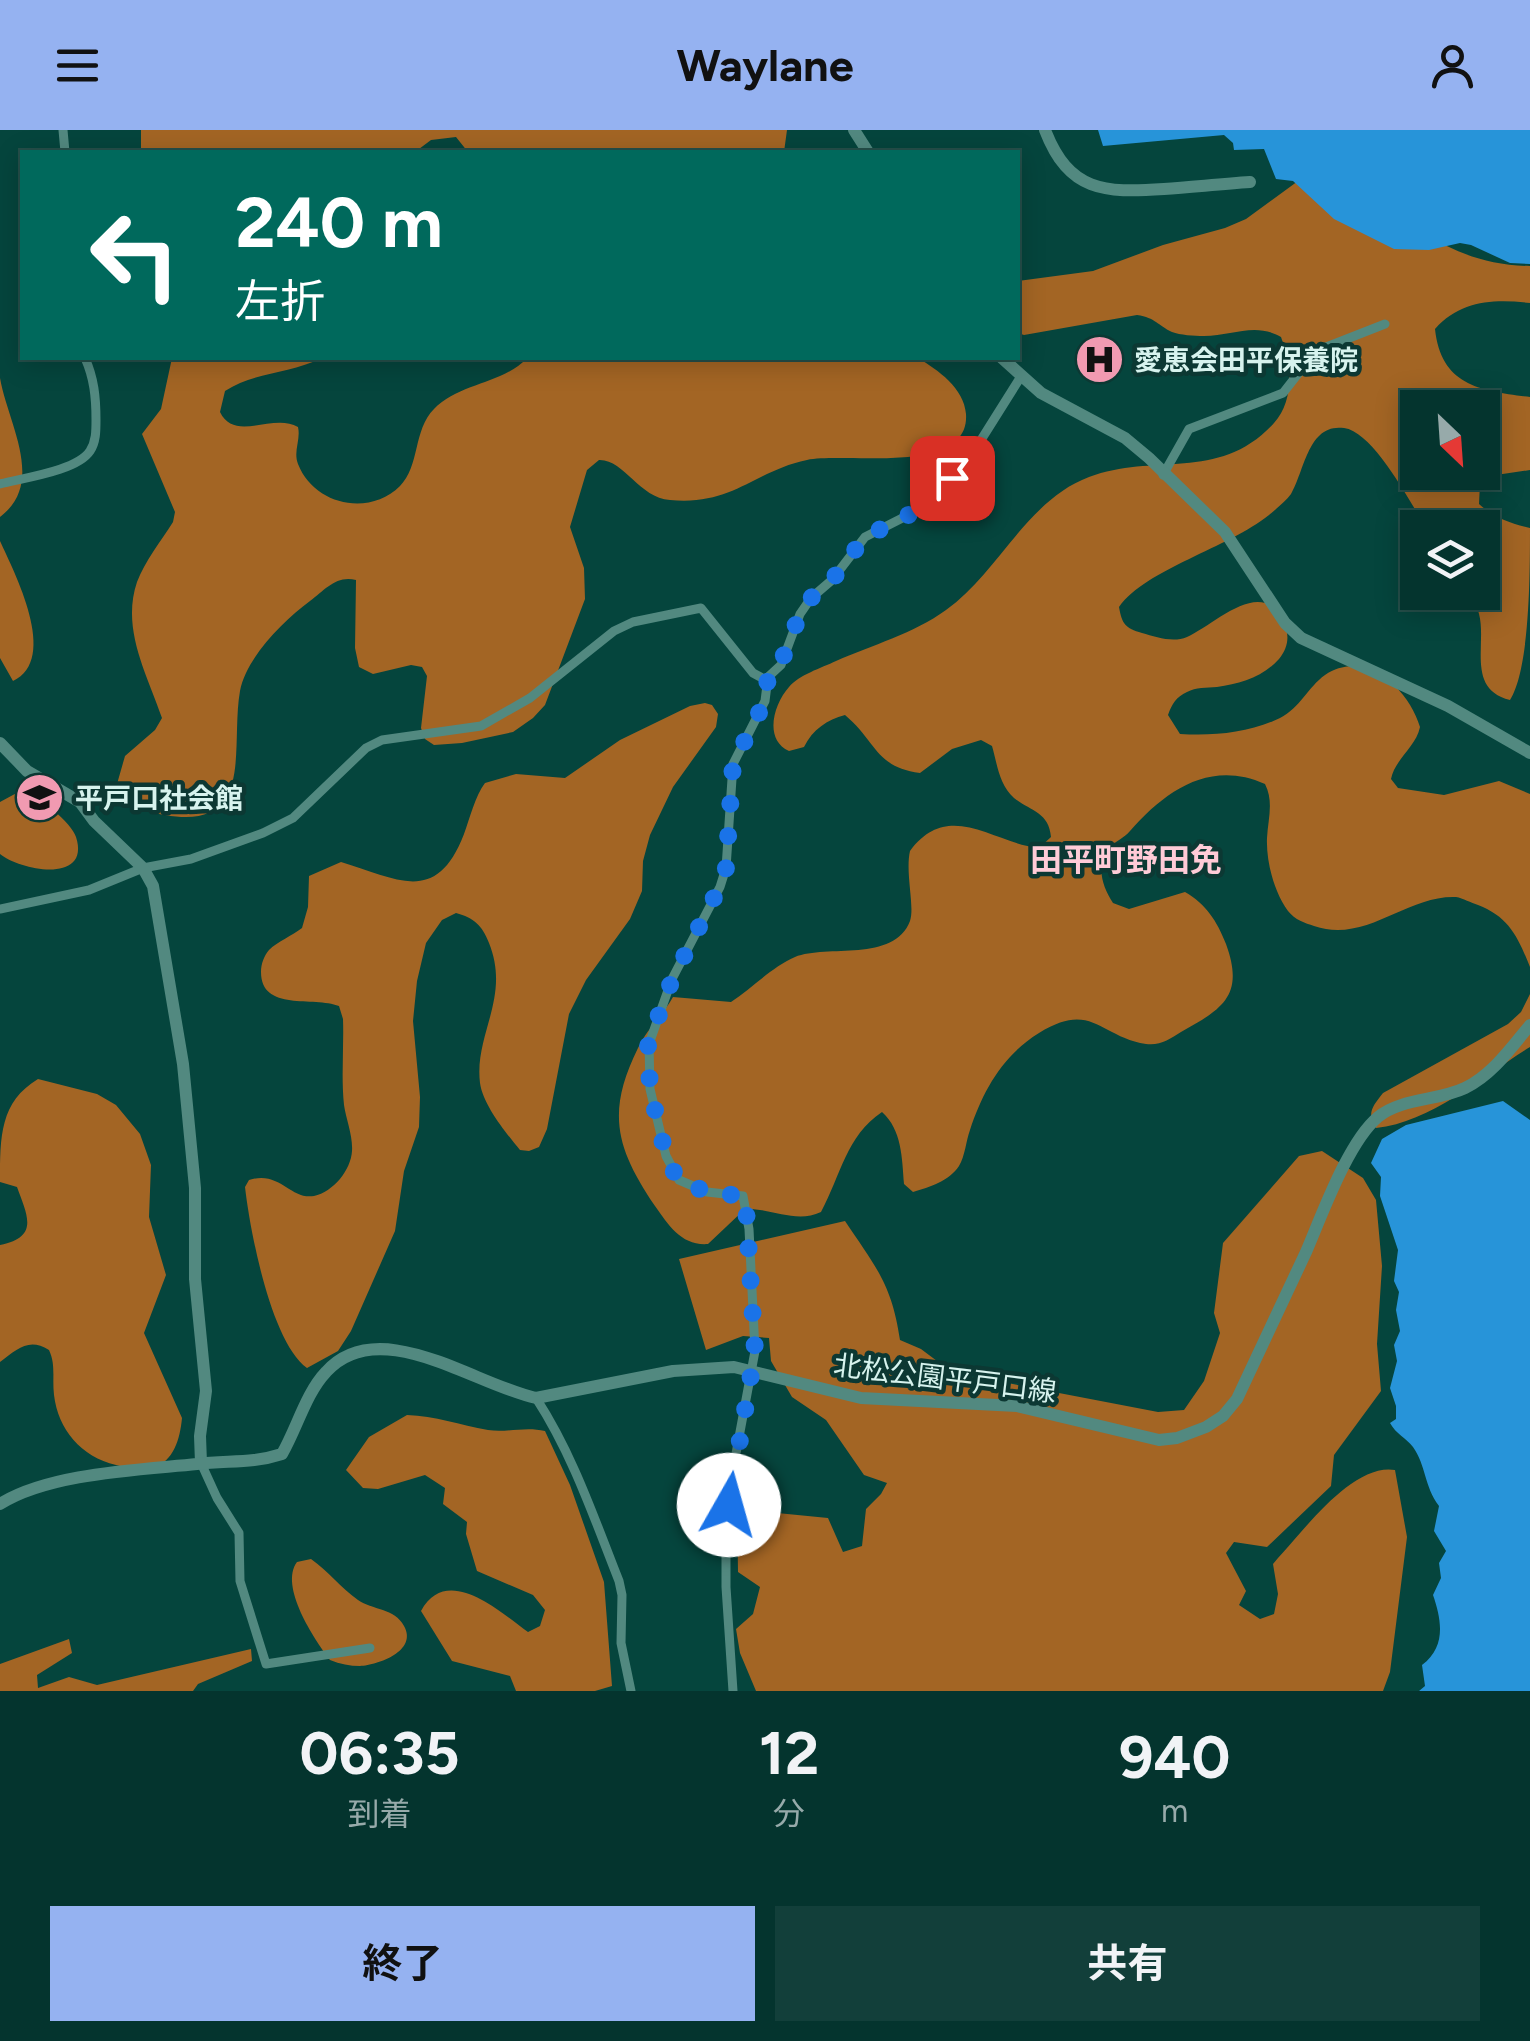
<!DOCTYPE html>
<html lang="ja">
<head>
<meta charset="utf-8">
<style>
  body { margin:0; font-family:Figtree,"Noto Sans JP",sans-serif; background:#123f3a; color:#f1f3f6; height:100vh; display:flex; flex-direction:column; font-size:38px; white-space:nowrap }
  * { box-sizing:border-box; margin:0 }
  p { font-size:32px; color:#97aaaa }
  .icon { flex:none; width:55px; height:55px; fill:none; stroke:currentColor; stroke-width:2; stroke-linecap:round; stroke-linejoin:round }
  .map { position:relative; height:1561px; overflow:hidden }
  .details { display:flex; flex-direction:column; background:#04342e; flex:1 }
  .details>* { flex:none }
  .guide { position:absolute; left:20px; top:20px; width:1000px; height:210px; border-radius:0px; box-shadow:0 5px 25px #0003,0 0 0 2px #254f4a; background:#00695c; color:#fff; overflow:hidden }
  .needle { width:65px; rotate:155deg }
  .tools { position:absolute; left:1400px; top:260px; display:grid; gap:20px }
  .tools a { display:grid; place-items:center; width:100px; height:100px; border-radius:0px; background:#04342e; box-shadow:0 5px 25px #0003,0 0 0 2px #254f4a; font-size:50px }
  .pin { position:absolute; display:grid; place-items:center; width:85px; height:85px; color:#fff; margin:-42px; border-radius:20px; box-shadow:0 5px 15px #0006 }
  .me { position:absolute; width:110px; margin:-55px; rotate:7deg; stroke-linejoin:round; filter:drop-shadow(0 0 8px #0008) }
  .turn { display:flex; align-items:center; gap:35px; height:210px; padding:0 50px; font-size:45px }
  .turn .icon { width:130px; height:130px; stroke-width:2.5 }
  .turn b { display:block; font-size:70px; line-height:85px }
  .eta { display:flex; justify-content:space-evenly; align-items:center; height:170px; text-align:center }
  .eta b { font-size:60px; font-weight:700; line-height:70px }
  .button { display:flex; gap:20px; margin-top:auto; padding:20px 50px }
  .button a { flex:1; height:115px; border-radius:0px; background:#95b2f1; color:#111; font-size:40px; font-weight:700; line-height:115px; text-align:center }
  .button a+a { background:#123f3a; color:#f1f3f6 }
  header { display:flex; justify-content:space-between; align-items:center; height:130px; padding:0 50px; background:#95b2f1; color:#111; font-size:45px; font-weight:700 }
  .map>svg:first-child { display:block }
  .forest { fill:#a36524; fill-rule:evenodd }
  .water { fill:#2794d9 }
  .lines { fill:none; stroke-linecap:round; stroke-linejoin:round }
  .street { stroke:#528980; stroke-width:9 }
  .secondary { stroke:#528980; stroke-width:12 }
  .route { stroke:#1a73e8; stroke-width:18; stroke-dasharray:0 32.4 }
  .labels { text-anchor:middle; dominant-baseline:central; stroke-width:9; stroke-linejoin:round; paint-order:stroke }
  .poi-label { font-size:28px; font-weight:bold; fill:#d7f3ee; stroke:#0c3833; text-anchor:start }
  .street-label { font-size:28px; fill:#d7f3ee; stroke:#0c3833 }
  .quarter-label { font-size:32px; font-weight:bold; fill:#ffcbd7; stroke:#0c3833 }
</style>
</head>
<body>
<header><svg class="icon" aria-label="menu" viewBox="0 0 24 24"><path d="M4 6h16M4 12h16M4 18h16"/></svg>Waylane<svg class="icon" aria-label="person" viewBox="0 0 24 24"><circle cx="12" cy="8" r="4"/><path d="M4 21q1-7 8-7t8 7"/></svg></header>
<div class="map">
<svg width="1530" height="1561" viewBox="0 0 1530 1561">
  <rect width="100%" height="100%" fill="#05453d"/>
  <!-- forest -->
  <g class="forest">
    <path d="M 141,0 L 787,0 L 784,22 L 468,22 L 456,7 L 431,10 L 415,22 L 141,22 Z"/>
    <path d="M 1309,43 C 1330,53 1352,62 1373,73 C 1428,105 1463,135 1530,136 L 1530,173 C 1494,169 1461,170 1435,199 C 1441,256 1481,261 1530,267 L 1530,340 L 1496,345 L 1480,353 L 1479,374 C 1495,388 1509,393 1530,398 C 1530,442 1530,539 1510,570 C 1466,559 1487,514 1479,484 C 1478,477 1470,469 1466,463 L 1482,462 L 1482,398 L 1426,397 C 1410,373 1374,302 1344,298 C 1308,293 1305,340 1291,364 C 1286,371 1276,379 1269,385 C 1228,418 1146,439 1119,477 C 1122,494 1125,498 1142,503 C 1156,507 1173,513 1187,507 C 1215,495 1263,444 1284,493 C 1290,506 1288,518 1279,529 C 1263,547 1240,554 1217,557 C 1206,558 1196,557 1187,562 C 1176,567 1172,574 1168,585 L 1180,604 C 1214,606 1249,603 1280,588 C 1300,578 1308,557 1325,545 C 1365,518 1409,559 1420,597 C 1416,617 1395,629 1391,649 L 1398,658 L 1444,665 L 1499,651 L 1530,664 L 1530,837 C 1518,807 1509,787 1478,775 C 1471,773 1463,768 1456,767 C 1406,765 1366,814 1314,796 C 1305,793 1295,790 1288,781 C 1274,762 1266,731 1267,708 C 1268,689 1274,672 1265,654 C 1210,629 1165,661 1130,701 C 1124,708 1117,710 1112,716 C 1095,734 1101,754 1113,773 L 1129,779 L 1185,762 C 1206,774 1217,791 1226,814 C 1245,866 1222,879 1181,902 C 1170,909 1160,916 1146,914 C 1100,907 1092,870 1039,903 C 1002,926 983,961 970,1000 C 966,1011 965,1026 959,1036 C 949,1051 930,1057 913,1062 L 904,1054 C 902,1028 902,1000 882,982 C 846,1006 841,1045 821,1082 C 796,1094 772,1078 745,1079 L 708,1114 C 682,1116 669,1096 655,1076 C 616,1018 606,983 638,918 C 647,899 663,885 673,867 L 731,872 C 752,858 772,837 795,827 C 827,814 894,833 910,791 C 915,776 905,743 910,721 C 949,669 992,713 1039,718 L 1051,707 C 1049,682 1030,681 1014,668 C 999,655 997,633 992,616 L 981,610 L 952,619 L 920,643 C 875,637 877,612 845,585 C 827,590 813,599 804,617 L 789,621 C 764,610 773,575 789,557 C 799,545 821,538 836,531 C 872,515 913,504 946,480 C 998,443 1027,370 1089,347 C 1154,322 1219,353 1274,293 C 1295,270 1291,234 1281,207 C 1255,192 1232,206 1204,206 C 1194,206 1180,205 1172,202 C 1157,195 1156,188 1137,185 L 1024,205 L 1018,203 L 1018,151 L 1093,141 L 1163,115 L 1225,98 L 1246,89 ZM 1418,278 L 1482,278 L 1482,342 L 1418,342 Z"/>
    <path d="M 172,228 L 322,228 C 289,244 254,242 225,261 L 220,282 C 235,313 273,282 298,297 C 301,310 293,321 298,334 C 314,375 369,387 400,356 C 420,336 413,300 434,279 C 459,253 503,254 527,228 L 918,228 C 938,240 964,258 966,284 C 970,346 846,322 807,330 C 754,341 733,376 670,370 C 639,368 624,329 599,330 L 587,340 L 570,397 L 584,438 L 585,469 L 545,575 L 533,588 L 513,602 L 462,613 L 434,615 L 425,609 L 421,598 L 427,546 L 422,537 L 411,535 L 373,544 L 359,537 L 355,518 L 356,450 C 336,445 325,460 310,471 C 283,491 246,528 240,561 C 230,618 256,701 165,685 C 141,681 127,677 117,654 L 125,626 L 155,600 L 162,588 C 147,544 121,499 137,452 C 145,431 161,411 173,392 L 175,382 L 142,304 L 161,279 Z"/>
    <path d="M 0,248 C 8,294 46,352 0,387 Z"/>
    <path d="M 0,411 C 14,442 60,529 13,551 L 0,528 Z"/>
    <path d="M 705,573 L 712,575 L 718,584 L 716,597 L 673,657 L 650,705 L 643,731 L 642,761 L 630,789 L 586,850 L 569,884 L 547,999 L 539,1017 L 529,1021 L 520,1020 C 506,1003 483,975 480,953 C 474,904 511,868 489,813 C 482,795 474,788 456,783 L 442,790 L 426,813 L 417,851 L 413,891 L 420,967 L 419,997 L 404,1041 L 395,1101 L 351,1201 L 338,1221 L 307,1238 C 271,1212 250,1101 245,1057 L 249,1050 C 280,1040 290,1070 314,1066 C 333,1062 351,1040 352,1021 C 353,1006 346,989 344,975 C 341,946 344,918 343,889 L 339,876 C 314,866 261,882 261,842 C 261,834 264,826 269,820 C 278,811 292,806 302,798 L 308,777 L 309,746 L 341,732 C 396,748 436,777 464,704 C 470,688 475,666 485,653 L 516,644 L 565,648 L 620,610 L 690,576 Z"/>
    <path d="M 24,659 C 38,666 72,693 76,707 C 91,754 21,741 0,724 L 0,672 Z"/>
    <path d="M 1530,864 L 1530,917 C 1483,946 1432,992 1376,998 C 1366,983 1373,976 1383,963 L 1508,894 L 1521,882 Z"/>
    <path d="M 38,949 L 97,964 L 116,975 L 140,1004 L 151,1035 L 149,1087 L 166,1145 L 144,1203 L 182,1288 C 180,1309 174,1331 153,1338 C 142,1343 127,1338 116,1335 C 81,1327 58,1299 54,1265 C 52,1248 56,1235 49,1220 C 29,1207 17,1219 0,1232 L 0,1115 C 40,1107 27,1085 17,1057 L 0,1052 C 0,1006 0,972 38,949 Z"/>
    <path d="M 1322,1021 L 1363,1048 L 1376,1070 L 1382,1136 L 1377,1214 L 1381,1261 L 1334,1325 L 1331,1356 L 1267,1417 L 1234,1412 L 1226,1423 L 1246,1461 L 1239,1475 L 1260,1489 L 1274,1484 L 1278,1464 L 1273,1434 L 1278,1428 C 1305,1399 1353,1333 1395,1340 L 1407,1407 L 1390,1542 L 1383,1561 L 756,1561 L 740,1523 L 736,1499 L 753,1484 L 760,1457 L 738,1442 L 737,1379 L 828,1388 L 843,1422 L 862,1416 L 866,1379 L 881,1364 L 887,1353 L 864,1345 L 826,1290 L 792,1267 L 771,1231 L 769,1208 L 743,1206 L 706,1220 L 679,1129 L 845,1091 C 875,1136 892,1154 900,1210 L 921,1219 L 957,1246 L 992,1250 L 1158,1282 L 1184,1280 L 1204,1251 L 1220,1203 L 1214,1183 L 1223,1113 L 1299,1026 Z"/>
    <path d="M 407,1285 C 435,1286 460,1295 488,1300 C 507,1303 525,1296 545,1301 L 570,1355 L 604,1452 L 612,1556 L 595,1561 L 516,1561 L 510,1546 L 452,1531 L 421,1481 C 447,1433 500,1482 528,1502 L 540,1496 L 545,1480 L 533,1465 L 477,1441 L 466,1404 L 467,1392 L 443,1374 L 445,1358 L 425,1345 L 378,1359 L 363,1358 L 346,1340 L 369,1307 Z"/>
    <path d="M 311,1429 C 328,1441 341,1458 358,1470 C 372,1480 395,1478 404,1496 C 418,1521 378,1535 360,1536 C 350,1536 340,1534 330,1530 C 314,1509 279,1456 297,1432 Z"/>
    <path d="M 69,1509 L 72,1523 L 37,1545 L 38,1558 L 69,1547 L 97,1555 L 251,1519 L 252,1531 L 198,1554 L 193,1561 L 0,1561 L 0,1534 Z"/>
  </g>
  <!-- water -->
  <g class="water">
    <path d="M 1098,0 L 1530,0 L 1530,134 L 1510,133 L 1471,115 L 1460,113 L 1429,120 L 1394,119 L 1334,89 L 1293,51 L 1276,49 L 1264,19 L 1234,20 L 1233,13 L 1224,5 L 1103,16 Z"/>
    <path d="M 1503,971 L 1530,990 L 1530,1561 L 1419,1561 L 1425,1556 L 1422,1535 C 1446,1517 1442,1491 1433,1465 L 1441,1448 L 1439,1433 L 1446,1421 L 1434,1401 L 1439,1376 C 1424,1356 1426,1335 1413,1317 C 1406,1308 1396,1304 1390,1293 L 1396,1289 L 1396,1276 L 1390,1258 L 1397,1231 L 1394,1215 L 1400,1201 L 1396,1180 L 1399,1162 L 1394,1151 L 1398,1120 L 1380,1066 L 1381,1047 L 1371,1033 L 1382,1009 L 1406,995 Z"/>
  </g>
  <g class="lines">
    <!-- street -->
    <g class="street">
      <path d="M 63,0 L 65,22"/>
      <path d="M 1163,345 L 1189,299 L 1283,263 L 1316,221 L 1385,194"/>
      <path d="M 0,354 C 22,348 77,341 90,321 C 96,312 96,301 96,290 C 96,267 94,248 85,228"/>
      <path d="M 0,779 L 89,760 L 143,738 L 191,729 L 263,703 L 293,688 L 366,618 L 382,610 L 481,596 L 530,568 L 614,501 L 633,492 L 701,478 L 753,543 L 764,549 L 768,547"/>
      <path d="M 536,1268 C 573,1325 594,1388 619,1451 L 622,1465 L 621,1513 L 631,1561"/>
      <path d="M 201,1333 L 217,1368 L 239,1403 L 240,1451 L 266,1534 L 370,1518"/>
      <path d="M 733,1561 L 726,1457 L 726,1405 L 732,1345 L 755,1221 L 749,1099 L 743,1066 L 707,1062 L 679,1050 L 666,1026 L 650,959 L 649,914 L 672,849 L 720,757 L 726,738 L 733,634 L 765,571 L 768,547 L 781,535 L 800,484 L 811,468 L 832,450 L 865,407 L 928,375 L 973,330 L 981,310 L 1020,248"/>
    </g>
    <!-- secondary -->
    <g class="secondary">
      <path d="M 854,0 L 868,22"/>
      <path d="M 1045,0 C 1069,62 1104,63 1164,59 C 1192,57 1221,54 1250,52"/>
      <path d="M 1002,228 L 1041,263 L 1125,308 L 1149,328 L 1225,402 L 1285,493 L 1301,508 L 1448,576 L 1530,623"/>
      <path d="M 0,613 L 27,641 L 80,672 L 94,691 L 143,738 L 153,756 L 183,934 L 195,1058 L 195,1149 L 206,1261 L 200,1306 L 201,1333"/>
      <path d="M 0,1374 C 49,1343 139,1340 197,1334 C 228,1330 251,1334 282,1324 C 297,1298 306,1263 326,1242 C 379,1183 475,1255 536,1268 L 673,1241 L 734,1237 L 861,1268 L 1017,1276 L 1159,1310 L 1177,1308 L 1206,1297 L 1223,1286 L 1237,1269 C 1260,1220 1283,1171 1306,1122 C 1322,1085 1348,1012 1378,987 C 1401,968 1438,971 1465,958 C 1492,945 1511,918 1530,895"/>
    </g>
  </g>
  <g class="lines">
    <!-- route -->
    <path class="route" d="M 729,1375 L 755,1221 L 746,1077 L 743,1066 L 707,1062 L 678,1050 L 666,1026 L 650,959 L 648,914 L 672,850 L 720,756 L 726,738 L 733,634 L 765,571 L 768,547 L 780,535 L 800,484 L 811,468 L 832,450 L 865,407 L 928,375 L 952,348"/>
  </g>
  <!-- icons -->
  <defs>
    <symbol id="hospital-disc" viewBox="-11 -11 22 22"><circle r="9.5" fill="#f19ab1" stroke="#0c3833"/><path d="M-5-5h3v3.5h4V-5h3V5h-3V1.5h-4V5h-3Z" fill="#111"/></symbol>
    <symbol id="school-disc" viewBox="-11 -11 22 22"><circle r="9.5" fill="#f19ab1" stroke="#0c3833"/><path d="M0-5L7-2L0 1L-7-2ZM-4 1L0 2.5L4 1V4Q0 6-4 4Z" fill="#111"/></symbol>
  </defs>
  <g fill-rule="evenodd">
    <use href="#hospital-disc" x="1072" y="202" width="55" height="55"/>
    <use href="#school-disc" x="12" y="640" width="55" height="55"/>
  </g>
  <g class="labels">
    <!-- poi labels -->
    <g class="poi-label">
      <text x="1134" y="230">愛恵会田平保養院</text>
      <text x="75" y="668">平戸口社会館</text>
    </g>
    <!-- street labels -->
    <g class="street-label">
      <text transform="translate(945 1248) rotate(7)">北松公園平戸口線</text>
    </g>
    <!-- quarter labels -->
    <g class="quarter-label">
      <text x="1126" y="730">田平町野田免</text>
    </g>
  </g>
</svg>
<div class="tools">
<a><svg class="needle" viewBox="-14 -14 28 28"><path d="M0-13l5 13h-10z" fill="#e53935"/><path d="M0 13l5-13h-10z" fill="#97aaaa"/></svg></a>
<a><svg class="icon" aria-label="layers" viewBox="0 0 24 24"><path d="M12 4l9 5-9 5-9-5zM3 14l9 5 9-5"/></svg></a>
</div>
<div class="pin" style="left:952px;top:348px;background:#d93025"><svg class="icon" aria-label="arrive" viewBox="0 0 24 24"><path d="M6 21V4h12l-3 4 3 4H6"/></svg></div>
<svg class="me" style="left:729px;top:1375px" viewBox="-20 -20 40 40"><circle r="19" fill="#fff"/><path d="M0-13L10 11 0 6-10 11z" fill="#1a73e8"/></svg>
<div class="guide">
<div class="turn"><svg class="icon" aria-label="left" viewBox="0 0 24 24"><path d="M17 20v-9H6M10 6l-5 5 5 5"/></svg><div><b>240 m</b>左折</div></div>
</div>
</div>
<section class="details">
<div class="eta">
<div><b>06:35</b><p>到着</p></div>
<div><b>12</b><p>分</p></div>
<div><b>940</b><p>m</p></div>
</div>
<div class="button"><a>終了</a><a>共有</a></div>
</section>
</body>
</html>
